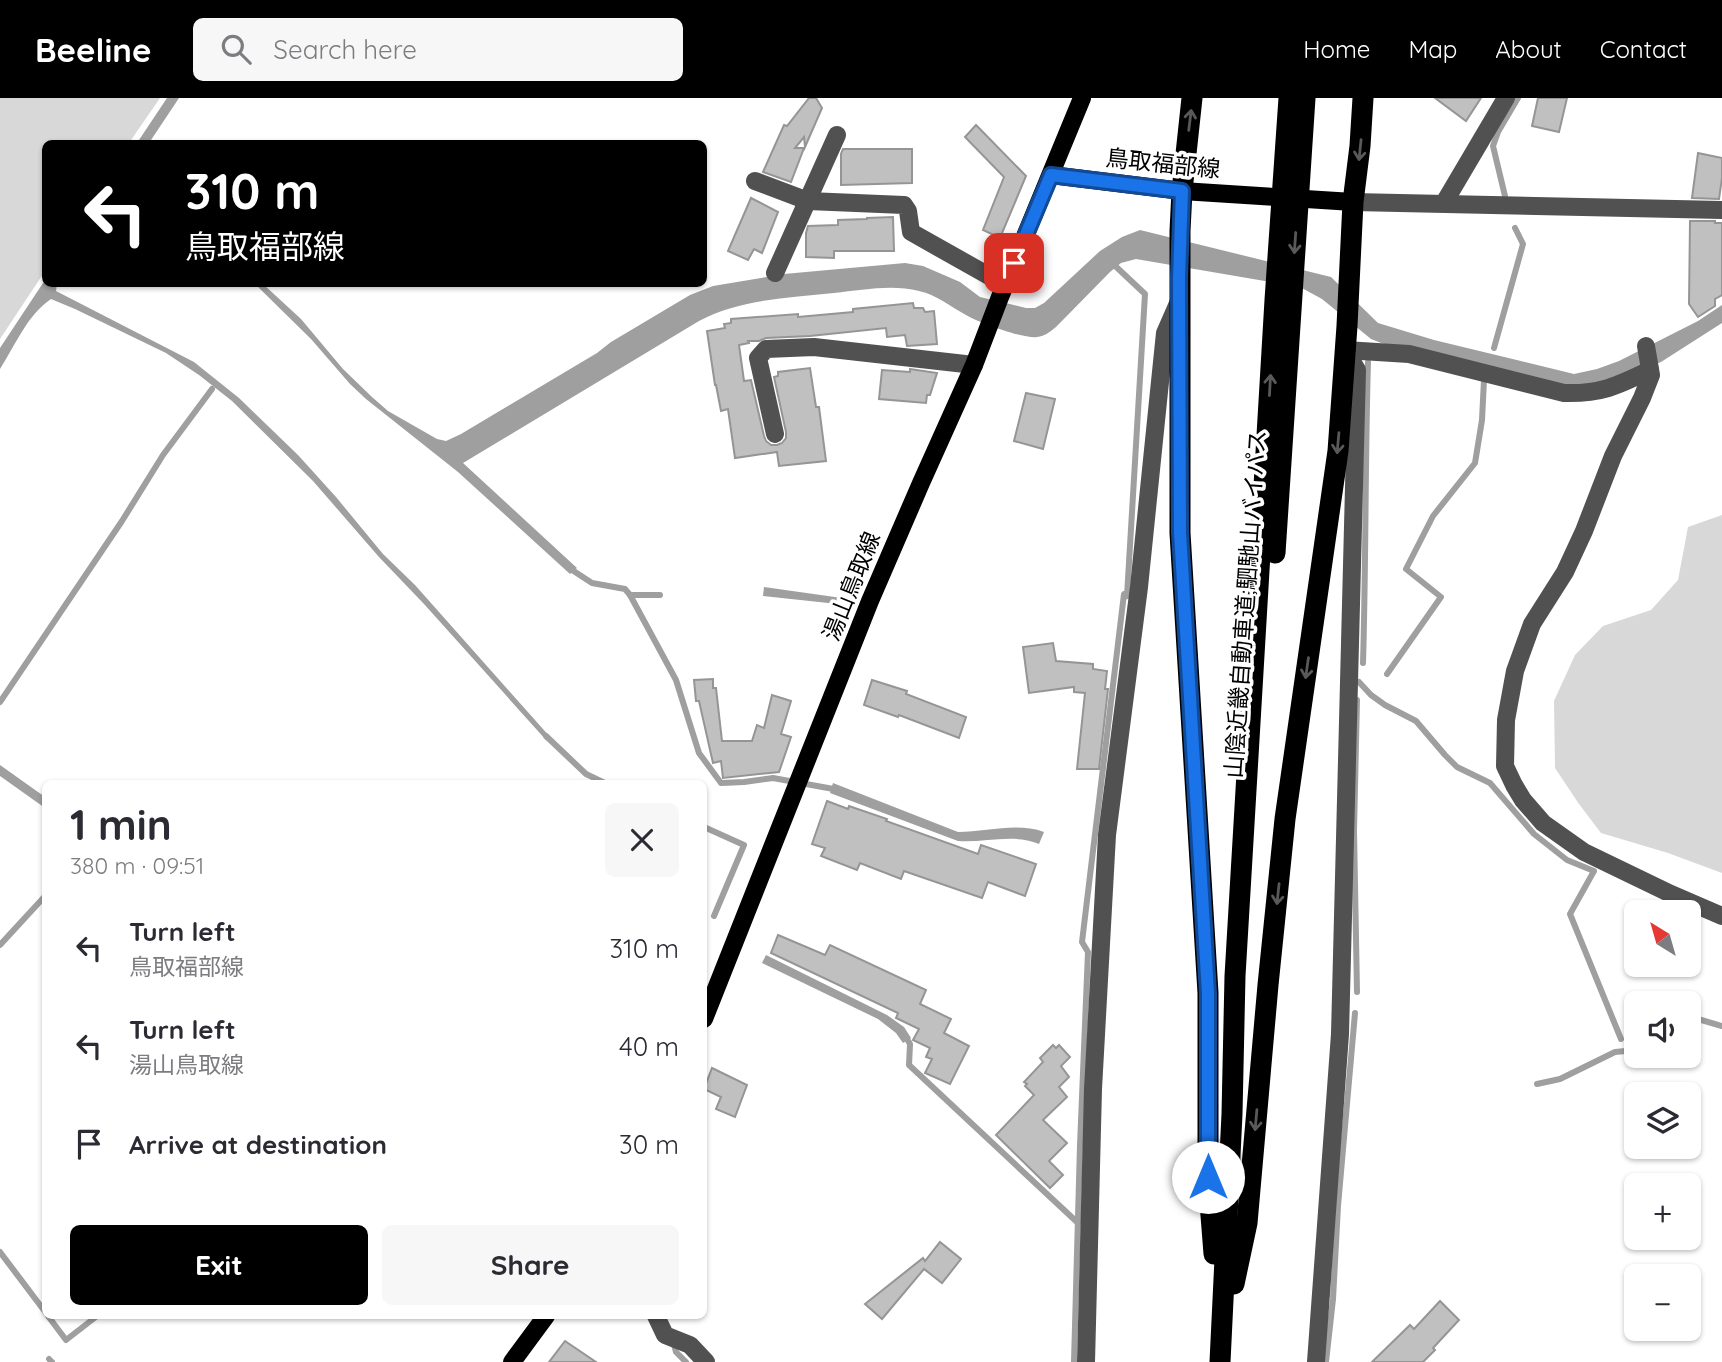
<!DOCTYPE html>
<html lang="en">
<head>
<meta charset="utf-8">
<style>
  body { margin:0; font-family:Quicksand,"Noto Sans JP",sans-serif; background:#f7f7f7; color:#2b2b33; height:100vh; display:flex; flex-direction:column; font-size:26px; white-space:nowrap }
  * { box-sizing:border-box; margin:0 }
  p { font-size:23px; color:#7c7c81 }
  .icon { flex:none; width:38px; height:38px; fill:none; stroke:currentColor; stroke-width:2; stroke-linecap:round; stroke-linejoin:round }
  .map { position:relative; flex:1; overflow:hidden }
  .drawer { position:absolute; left:42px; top:682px; width:665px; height:539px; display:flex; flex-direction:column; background:#fff; border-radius:10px; box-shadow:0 2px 5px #0004 }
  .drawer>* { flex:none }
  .top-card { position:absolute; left:42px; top:42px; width:665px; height:147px; border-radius:10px; box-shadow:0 2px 5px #0004; background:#000; color:#fff; overflow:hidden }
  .needle { width:46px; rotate:323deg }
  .controls { position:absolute; left:1624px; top:802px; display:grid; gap:14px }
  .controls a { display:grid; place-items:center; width:77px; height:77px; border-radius:10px; background:#fff; box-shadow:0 2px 5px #0004; font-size:35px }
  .pin { position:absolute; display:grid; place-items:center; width:60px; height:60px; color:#fff; margin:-30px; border-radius:14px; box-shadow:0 4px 10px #0006 }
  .me { position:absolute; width:77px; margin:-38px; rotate:0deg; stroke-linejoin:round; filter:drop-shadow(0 0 5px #0008) }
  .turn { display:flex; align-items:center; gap:24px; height:147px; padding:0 28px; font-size:32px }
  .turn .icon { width:91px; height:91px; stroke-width:2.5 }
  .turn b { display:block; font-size:49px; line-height:60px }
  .round { display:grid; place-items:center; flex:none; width:74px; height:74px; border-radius:10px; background:#f7f7f7 }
  .headline { display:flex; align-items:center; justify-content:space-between; height:119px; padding:0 28px }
  h1 { font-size:42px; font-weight:700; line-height:52px }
  .button { display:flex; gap:14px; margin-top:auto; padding:14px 28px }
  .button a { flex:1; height:80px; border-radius:10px; background:#000; color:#fff; font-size:28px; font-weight:700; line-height:80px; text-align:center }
  .button a+a { background:#f7f7f7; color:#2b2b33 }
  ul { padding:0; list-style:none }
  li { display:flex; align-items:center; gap:21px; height:98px; padding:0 28px }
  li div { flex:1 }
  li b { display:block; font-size:26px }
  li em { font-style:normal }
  header { display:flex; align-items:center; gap:42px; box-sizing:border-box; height:98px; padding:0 35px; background:#000; color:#fff }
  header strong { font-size:33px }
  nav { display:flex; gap:38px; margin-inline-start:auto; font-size:24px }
  .search { width:490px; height:63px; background:#f7f7f7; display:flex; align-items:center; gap:18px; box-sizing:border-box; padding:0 24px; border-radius:10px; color:#7c7c81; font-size:26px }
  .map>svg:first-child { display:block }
  .green { fill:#d8d8d8 }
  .water { fill:#9f9f9f }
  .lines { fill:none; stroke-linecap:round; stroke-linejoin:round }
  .stream { stroke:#9f9f9f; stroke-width:6 }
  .building { fill:#c0c0c0; stroke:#959595; stroke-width:2 }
  .minor { stroke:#515151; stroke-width:18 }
  .major { stroke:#000; stroke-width:18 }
  .highway { stroke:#000; stroke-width:21 }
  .oneway { stroke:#595959 }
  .route-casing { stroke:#114b97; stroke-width:18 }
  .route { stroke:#1a73e8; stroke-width:12 }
  .labels { text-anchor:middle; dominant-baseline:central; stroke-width:7; stroke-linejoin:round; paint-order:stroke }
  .street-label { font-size:23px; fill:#000; stroke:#fff }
</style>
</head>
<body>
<header>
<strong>Beeline</strong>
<div class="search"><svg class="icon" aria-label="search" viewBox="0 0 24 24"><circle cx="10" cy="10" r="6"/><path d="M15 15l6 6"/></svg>Search here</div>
<nav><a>Home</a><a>Map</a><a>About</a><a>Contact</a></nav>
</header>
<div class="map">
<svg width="1722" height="1264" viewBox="0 0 1722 1264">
  <rect width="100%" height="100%" fill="#fff"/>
  <!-- green -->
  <g class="green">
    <path d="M 0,0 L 160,0 L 129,45 L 46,46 L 45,173 L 0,241 Z"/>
    <path d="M 1722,417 L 1722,775 L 1668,755 L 1601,735 L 1579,706 L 1555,670 L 1554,603 L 1575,557 L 1603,528 L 1651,512 L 1678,482 L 1688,429 Z"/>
  </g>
  <!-- water -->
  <g class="water">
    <path d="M 167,0 L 179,0 L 149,45 L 137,45 Z"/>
    <path d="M 1140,132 L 1331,179 L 1378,225 L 1434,242 L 1574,276 L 1597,271 L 1619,263 L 1698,223 L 1722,207 L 1722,225 L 1661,264 L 1634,275 L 1583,292 L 1381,245 L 1371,241 L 1322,201 L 1300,189 L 1136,161 L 1121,165 L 1110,174 L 1056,229 C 1050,234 1045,238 1037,239 C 1024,241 979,225 966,217 C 951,209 937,197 919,193 C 892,186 862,192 834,195 C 788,200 740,201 699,223 L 463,365 L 577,470 L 570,476 L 458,374 L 366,301 L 350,286 L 311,241 L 255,186 L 263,186 L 301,221 L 343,271 L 372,299 L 388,313 L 437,341 L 446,343 L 461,336 L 597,255 L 611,244 L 690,197 L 713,188 L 784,176 L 905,165 L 923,168 L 960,184 L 980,199 L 1026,210 L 1035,210 L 1044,205 L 1100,153 L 1122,139 Z"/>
    <path d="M 45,182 L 46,186 L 57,186 L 56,193 L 194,264 L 239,300 L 298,357 L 336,399 L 383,456 L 415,487 L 551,640 L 552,644 L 546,642 L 424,506 L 379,459 L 313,383 L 232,303 L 199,277 L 166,255 L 75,211 L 51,201 C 27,217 15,248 0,271 L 0,250 Z"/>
    <path d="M 764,489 L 849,501 L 847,507 L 763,498 Z"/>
    <path d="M 0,667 L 45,699 L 45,710 L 0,678 Z"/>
    <path d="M 833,685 L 958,734 C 986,734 1017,724 1044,734 L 1039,746 C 1013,735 985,745 958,743 L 830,695 Z"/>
    <path d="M 766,857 L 887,917 L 904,929 L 911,940 L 903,945 L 896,935 L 878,921 L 762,865 Z"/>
  </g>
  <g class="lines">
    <!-- stream -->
    <g class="stream">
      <path d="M 1505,98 L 1493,48 L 1498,34 L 1518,0"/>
      <path d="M 1494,250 L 1523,146 L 1515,130"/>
      <path d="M 569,470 L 592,485 L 625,491 L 630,497 L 676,582 L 699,655 L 721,685 L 744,684 L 773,680 L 839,692"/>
      <path d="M 630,497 L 660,497"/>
      <path d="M 1363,565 C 1366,465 1365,365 1368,264"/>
      <path d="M 1387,576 L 1441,499 L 1406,471 L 1433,418 L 1475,365 L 1482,322 L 1484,282"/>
      <path d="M 1359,584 L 1371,597 L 1385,607 L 1416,623 L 1445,657 L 1457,669 L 1490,685 L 1534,736 L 1567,762 L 1594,773 L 1570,816 L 1621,941"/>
      <path d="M 0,604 L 122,423 L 163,357 L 212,291"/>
      <path d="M 546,638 L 586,676 L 607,686"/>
      <path d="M 704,729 L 744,747 L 714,818"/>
      <path d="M 0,847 L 46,797"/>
      <path d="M 1357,894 L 1354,733 L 1357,602"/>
      <path d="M 1698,921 L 1722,928"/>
      <path d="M 904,936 L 910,946 L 909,967 L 1078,1125"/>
      <path d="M 1537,986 L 1560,981 L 1615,954 L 1636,952"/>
      <path d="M 0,1154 L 46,1215"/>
      <path d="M 48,1218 L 66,1242 L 97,1218"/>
      <path d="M 673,1243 L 676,1254 L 686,1264"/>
      <path d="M 49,1261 L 52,1264"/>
      <path d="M 1074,1264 L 1080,1047 L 1088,854 L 1082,844 L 1124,496 L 1127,498 L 1145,196 L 1111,164"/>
      <path d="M 1326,1264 L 1333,1201 L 1338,1108 L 1355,915"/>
    </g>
  </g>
  <!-- building -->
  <g class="building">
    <path d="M 809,0 L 816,0 L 822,10 L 805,49 L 804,39 L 795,50 L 804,50 L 791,84 L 763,74 L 784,27 L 787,28 Z"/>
    <path d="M 1435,0 L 1481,0 L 1466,23 Z"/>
    <path d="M 1538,0 L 1567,0 L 1559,34 L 1532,28 Z"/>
    <path d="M 976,27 L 1026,78 L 1000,140 L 983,132 L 1004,79 L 965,39 Z"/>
    <path d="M 843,51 L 912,51 L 912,85 L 841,87 L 841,56 Z"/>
    <path d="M 1698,55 L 1722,60 L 1722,80 L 1719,101 L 1692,100 Z"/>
    <path d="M 751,100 L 778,114 L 762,155 L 754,151 L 748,162 L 728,153 Z"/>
    <path d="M 893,119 L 894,153 L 834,153 L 834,160 L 806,159 L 806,135 L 808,128 L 838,127 L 838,122 L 867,121 L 867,120 Z"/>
    <path d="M 1690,123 L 1715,123 L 1715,125 L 1722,125 L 1722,197 L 1715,201 L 1715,208 L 1698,219 L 1689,206 Z"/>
    <path d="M 913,205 L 914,210 L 923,210 L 925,214 L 934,213 L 937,246 L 907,248 L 905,237 L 887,239 L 886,230 L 810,238 L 766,240 L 759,243 L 748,243 L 749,245 L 739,247 L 744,283 L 751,282 L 764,338 L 766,343 L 771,347 L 777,347 L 782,345 L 786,340 L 786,334 L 774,279 L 778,278 L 778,274 L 810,270 L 816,309 L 819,309 L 826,363 L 779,368 L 777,354 L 735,360 L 728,311 L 721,313 L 716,287 L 715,287 L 707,233 L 725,230 L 724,226 L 731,225 L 731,221 L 798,216 L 798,219 L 853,214 L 853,211 Z"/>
    <path d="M 910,271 L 937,275 L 930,297 L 927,297 L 926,305 L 879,301 L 882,272 L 910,274 Z"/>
    <path d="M 1026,295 L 1055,301 L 1043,351 L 1014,343 Z"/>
    <path d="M 1053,545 L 1056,563 L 1093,566 L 1093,571 L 1107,573 L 1105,591 L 1108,591 L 1099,671 L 1077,671 L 1085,595 L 1074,594 L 1074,589 L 1029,595 L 1023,549 Z"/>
    <path d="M 713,581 L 713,590 L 716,590 L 722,643 L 752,643 L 757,627 L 764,630 L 772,597 L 791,603 L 781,636 L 791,639 L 779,674 L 723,680 L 721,663 L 713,665 L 699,603 L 696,603 L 694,582 Z"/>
    <path d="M 872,582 L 907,593 L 906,596 L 966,619 L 959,640 L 899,617 L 898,619 L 864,607 Z"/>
    <path d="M 827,703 L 848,711 L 849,708 L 887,721 L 886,723 L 978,756 L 981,747 L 1036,766 L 1025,798 L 988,784 L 982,800 L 904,773 L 901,781 L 860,765 L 857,772 L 821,758 L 825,750 L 812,746 Z"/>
    <path d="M 778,837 L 825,857 L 830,847 L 926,892 L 920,906 L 951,921 L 944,935 L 969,948 L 950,986 L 925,975 L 932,961 L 926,959 L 930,950 L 913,942 L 919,931 L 896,920 L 898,915 L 771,855 Z"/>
    <path d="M 1053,947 L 1056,950 L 1059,947 L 1070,959 L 1061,968 L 1069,979 L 1059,989 L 1067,999 L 1043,1022 L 1067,1045 L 1049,1063 L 1063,1077 L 1050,1090 L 996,1037 L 1034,997 L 1025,988 L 1027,986 L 1024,984 L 1043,964 L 1040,960 Z"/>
    <path d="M 712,970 L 747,987 L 735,1019 L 716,1011 L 721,999 L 704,991 Z"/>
    <path d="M 940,1144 L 961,1161 L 942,1185 L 924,1171 L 882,1221 L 865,1206 L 923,1160 L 925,1163 Z"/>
    <path d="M 1440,1203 L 1459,1222 L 1433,1250 L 1435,1252 L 1423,1264 L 1372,1264 L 1410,1227 L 1414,1231 Z"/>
    <path d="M 565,1243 L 596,1264 L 549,1264 Z"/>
  </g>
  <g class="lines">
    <!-- minor -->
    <g class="minor">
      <path d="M 755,83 L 808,103 L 904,107 L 908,113 L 911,134 L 1005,187"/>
      <path d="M 1353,104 L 1722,112"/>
      <path d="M 1444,105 L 1506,0"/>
      <path d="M 775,175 L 837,37"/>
      <path d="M 1646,248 L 1651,277 L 1642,300 L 1613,358 L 1584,433 L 1565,474 L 1532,526 L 1515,573 L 1506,622 L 1505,668 L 1514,687 L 1523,702 L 1543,725 L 1584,754 L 1671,796 L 1722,818"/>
      <path d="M 1345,252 L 1409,256 L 1564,295 C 1601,296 1617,288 1650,272"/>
      <path d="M 775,336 L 758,260 L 766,251 L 814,249 L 974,267"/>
      <path d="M 656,1218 L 665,1237 L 690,1247 L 706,1264"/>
      <path d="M 1086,1264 L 1093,991 L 1107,737 L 1139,489 L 1165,235 L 1179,203"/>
      <path d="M 1316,1264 L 1340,936 L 1357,272 L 1345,252"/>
    </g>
    <!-- major -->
    <g class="major">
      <path d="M 1051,77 L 1182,93 L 1353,104"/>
      <path d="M 704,921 L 870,503 L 921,385 L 974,267 L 1000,199 L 1082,0"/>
      <path d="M 512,1264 L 546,1218"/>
    </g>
    <!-- highway -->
    <g class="highway">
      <path d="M 1192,0 L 1182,93 L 1180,133 L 1180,435 L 1208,895 L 1208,1079 L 1214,1156"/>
      <path d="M 1275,455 L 1305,0"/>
      <path d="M 1234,1186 L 1247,1125 L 1268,887 L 1285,721 L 1338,353 L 1347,228 L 1353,104 L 1360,48 L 1363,0"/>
      <path d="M 1220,1264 L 1232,1016 L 1235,878 L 1275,202 L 1289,0"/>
    </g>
  </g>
  <!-- one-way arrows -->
  <defs><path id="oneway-shaft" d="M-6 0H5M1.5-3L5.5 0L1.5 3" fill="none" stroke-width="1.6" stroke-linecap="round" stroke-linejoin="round" transform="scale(1.75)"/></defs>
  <g class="oneway">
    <use href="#oneway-shaft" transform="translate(1190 22) rotate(-83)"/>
    <use href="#oneway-shaft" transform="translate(1360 52) rotate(96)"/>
    <use href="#oneway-shaft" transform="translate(1295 145) rotate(94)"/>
    <use href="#oneway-shaft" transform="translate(1270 287) rotate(-87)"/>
    <use href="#oneway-shaft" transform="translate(1338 345) rotate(95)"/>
    <use href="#oneway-shaft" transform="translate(1307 570) rotate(98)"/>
    <use href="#oneway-shaft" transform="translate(1278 796) rotate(96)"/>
    <use href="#oneway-shaft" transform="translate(1256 1022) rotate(95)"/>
  </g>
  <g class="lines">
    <defs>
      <path id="route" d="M 1014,165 L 1051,77 L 1182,93 L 1179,180 L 1180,435 L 1208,895 L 1208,1079"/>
    </defs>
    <!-- route casing -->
    <use href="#route" class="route-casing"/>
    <!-- route -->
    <use href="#route" class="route"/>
  </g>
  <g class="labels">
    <!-- street labels -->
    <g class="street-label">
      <text transform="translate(1163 65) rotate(6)">鳥取福部線</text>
      <text transform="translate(851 488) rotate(-68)">湯山鳥取線</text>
      <text transform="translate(1245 506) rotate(-86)">山陰近畿自動車道;駟馳山バイパス</text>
    </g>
  </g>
</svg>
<div class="controls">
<a><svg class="needle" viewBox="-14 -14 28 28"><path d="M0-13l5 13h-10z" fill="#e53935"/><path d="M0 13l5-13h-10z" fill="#7c7c81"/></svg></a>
<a><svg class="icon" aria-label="sound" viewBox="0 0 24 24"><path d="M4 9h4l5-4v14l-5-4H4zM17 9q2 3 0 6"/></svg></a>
<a><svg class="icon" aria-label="layers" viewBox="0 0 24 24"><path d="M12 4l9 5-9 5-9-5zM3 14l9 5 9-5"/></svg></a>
<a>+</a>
<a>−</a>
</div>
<div class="pin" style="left:1014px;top:165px;background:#d93025"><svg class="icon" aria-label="arrive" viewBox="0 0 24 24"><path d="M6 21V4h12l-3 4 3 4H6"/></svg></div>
<svg class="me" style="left:1208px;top:1079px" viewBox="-20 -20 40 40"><circle r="19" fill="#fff"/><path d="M0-13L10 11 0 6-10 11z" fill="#1a73e8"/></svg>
<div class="top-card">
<div class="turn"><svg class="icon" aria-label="left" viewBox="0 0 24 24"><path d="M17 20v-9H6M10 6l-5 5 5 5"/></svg><div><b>310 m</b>鳥取福部線</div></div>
</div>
<section class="drawer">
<div class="headline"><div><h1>1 min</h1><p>380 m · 09:51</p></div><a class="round"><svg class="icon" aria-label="close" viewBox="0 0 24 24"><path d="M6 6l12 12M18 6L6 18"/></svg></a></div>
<ul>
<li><svg class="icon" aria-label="left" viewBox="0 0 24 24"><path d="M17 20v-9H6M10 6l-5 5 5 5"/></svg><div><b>Turn left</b><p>鳥取福部線</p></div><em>310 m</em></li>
<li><svg class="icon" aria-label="left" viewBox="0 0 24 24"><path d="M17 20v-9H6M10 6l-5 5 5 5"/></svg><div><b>Turn left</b><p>湯山鳥取線</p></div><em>40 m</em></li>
<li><svg class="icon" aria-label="arrive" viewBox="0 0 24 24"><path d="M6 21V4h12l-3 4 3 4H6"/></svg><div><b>Arrive at destination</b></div><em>30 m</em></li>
</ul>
<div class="button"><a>Exit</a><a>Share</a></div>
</section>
</div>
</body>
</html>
